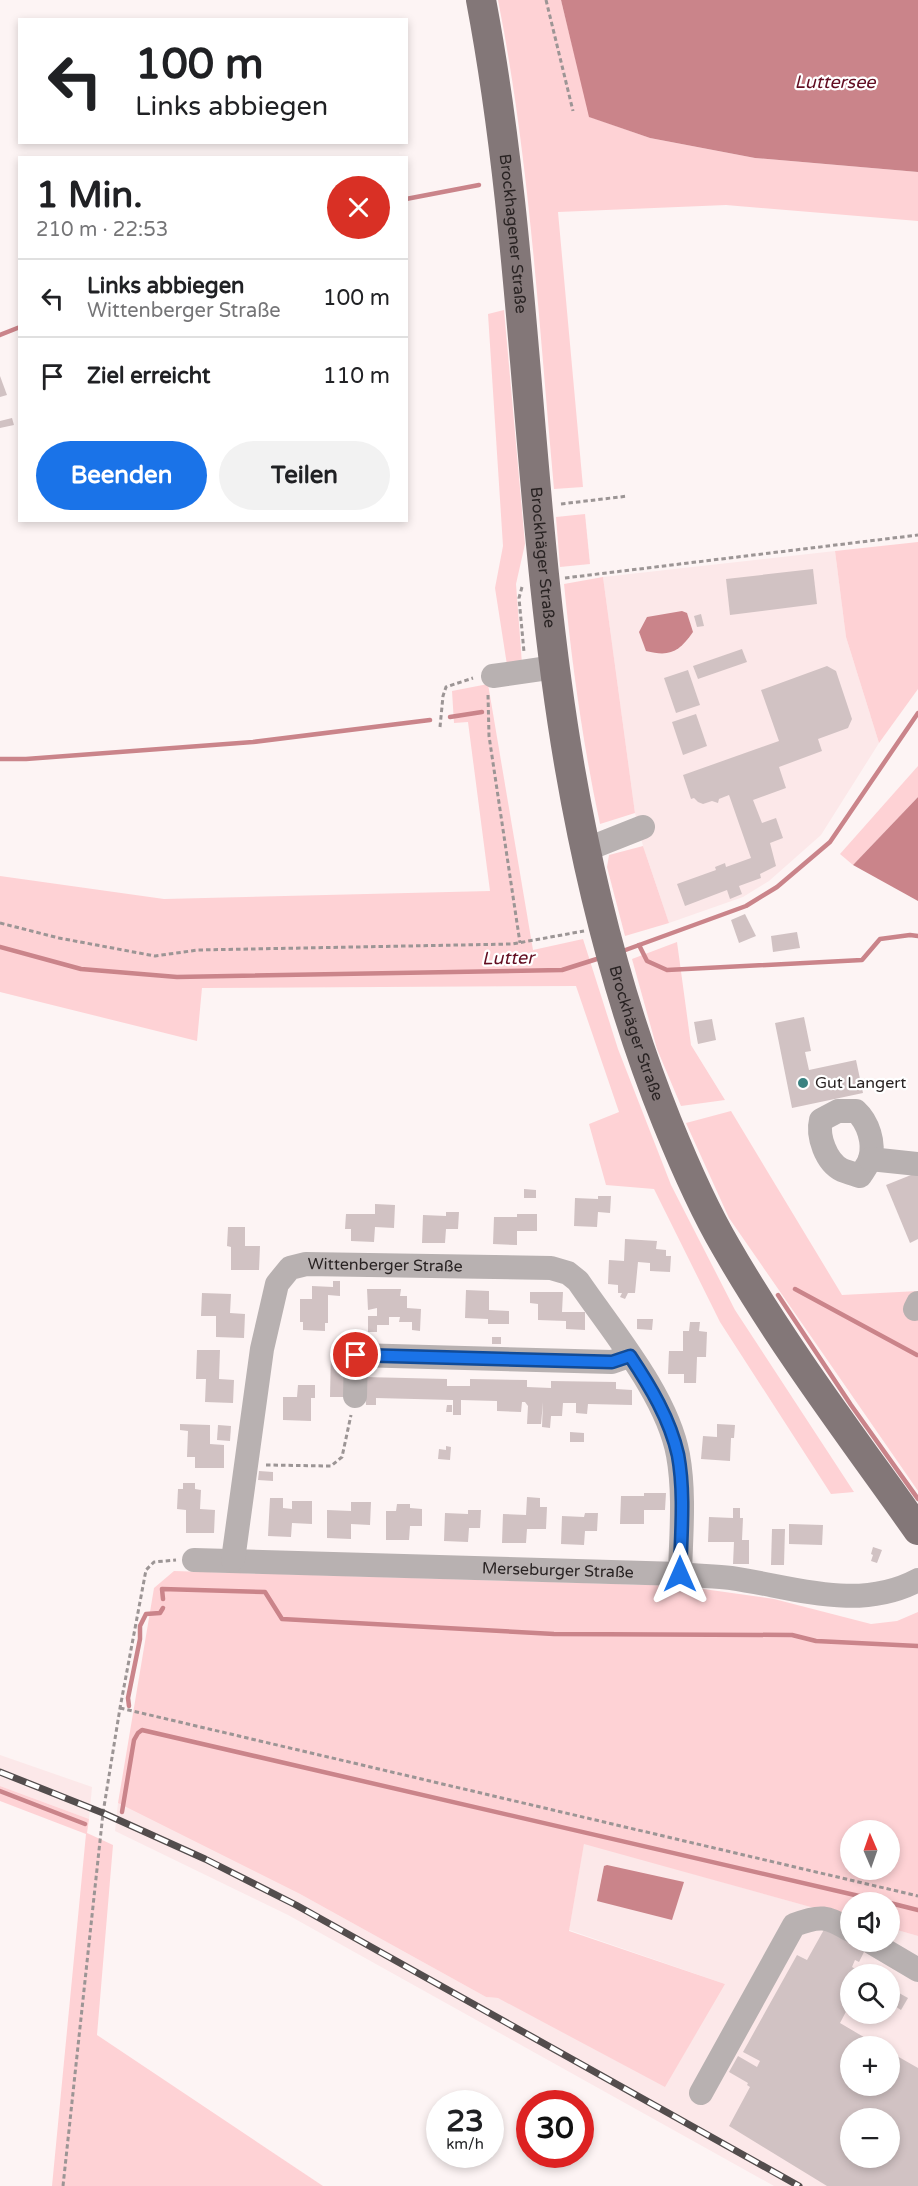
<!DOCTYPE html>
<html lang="de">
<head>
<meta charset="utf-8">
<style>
  body { margin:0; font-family:"Varela Round",sans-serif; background:#f2f2f2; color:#202124; height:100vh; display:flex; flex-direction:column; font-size:22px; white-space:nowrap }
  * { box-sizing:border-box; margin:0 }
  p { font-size:20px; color:#757577 }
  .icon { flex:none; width:33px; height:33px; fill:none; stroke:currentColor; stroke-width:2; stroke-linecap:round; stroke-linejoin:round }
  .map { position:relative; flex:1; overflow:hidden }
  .details { position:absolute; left:18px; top:156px; width:390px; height:366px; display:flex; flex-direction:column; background:#fff; border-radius:0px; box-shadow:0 3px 9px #0003 }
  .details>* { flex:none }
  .banner { position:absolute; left:18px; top:18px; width:390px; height:126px; border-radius:0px; box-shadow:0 3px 9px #0003; background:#fff; color:#202124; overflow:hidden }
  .needle { width:39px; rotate:358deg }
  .fabs { position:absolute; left:840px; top:1820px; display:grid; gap:12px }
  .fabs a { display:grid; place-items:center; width:60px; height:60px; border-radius:50%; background:#fff; box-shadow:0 3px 9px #0003; font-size:30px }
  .speed { position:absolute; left:426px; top:2090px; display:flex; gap:12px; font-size:30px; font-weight:700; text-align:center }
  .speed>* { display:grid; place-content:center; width:78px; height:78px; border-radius:50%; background:#fff; box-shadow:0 3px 9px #0003; line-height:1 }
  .speed small { font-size:15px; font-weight:400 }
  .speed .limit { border:9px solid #d22; background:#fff; color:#111 }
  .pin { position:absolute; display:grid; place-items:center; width:51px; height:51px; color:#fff; margin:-26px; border:3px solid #fff; border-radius:50%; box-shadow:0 2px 6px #0007 }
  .me { position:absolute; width:66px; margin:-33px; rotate:0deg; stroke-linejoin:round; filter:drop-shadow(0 0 4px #0008) }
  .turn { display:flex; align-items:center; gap:21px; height:126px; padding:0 18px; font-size:27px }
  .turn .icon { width:78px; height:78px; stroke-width:2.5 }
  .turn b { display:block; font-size:42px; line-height:51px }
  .round { display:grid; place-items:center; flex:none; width:63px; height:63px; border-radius:32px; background:#f2f2f2 }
  .overview { display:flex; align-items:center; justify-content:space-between; height:102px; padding:0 18px }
  h1 { font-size:36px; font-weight:800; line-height:45px }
  .cta { display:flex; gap:12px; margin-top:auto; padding:12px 18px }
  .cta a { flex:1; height:69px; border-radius:36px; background:#1a73e8; color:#fff; font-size:24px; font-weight:800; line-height:69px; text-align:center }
  .cta a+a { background:#f2f2f2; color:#202124 }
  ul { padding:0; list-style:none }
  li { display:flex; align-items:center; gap:18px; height:78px; padding:0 18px; border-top:2px solid #e0e0e0 }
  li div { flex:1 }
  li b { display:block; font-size:22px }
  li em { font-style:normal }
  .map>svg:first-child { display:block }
  .built { fill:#fce8e9; fill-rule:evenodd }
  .green { fill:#fed2d5; fill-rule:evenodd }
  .water { fill:#ca848a }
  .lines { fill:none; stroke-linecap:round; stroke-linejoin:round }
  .stream { stroke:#ca848a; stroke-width:4.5 }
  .building { fill:#d1c2c3; fill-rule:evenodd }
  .path { stroke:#9c9595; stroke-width:3; stroke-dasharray:4.5 3; stroke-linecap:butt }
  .minor { stroke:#b8b1b1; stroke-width:24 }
  .major { stroke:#837778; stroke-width:30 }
  .rail-casing { stroke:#534d4d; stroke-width:7 }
  .rail { stroke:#fff; stroke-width:4.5; stroke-dasharray:14; stroke-linecap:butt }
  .route-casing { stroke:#114b97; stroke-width:15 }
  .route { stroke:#1a73e8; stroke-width:10 }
  .poi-dot { fill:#398281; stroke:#fff; stroke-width:2 }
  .labels { text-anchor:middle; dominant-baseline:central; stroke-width:4.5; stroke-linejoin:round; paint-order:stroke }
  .street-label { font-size:16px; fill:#292323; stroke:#fff }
  .poi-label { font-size:16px; fill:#292323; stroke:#fff; text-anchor:start }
  .water-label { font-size:18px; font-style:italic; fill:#620d21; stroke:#fff }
</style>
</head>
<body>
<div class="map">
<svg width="918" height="2186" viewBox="0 0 918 2186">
  <rect width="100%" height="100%" fill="#fdf4f4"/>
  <!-- built -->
  <g class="built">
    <path d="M 835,551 L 846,637 L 879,743 L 821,835 L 769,881 L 743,897 L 669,923 L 643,846 L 635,813 L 603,577 Z"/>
    <path d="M 0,1755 L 92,1787 L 89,1819 L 0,1786 Z"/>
    <path d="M 118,1803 L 300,1894 L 486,1997 L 498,1998 L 725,1984 L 569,1930 L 584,1843 L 850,1918 L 850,1941 L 890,1941 L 890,1928 L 918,1936 L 918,2186 L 774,2186 L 288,1915 L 115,1831 ZM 850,1974 L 890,1974 L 890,2013 L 850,2013 ZM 850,2046 L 890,2046 L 890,2085 L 850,2085 ZM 850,2118 L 890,2118 L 890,2157 L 850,2157 Z"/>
  </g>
  <!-- green -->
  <g class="green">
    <path d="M 498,0 L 561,0 L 590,117 L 650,138 L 755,158 L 918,172 L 918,221 L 726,205 L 558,212 L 583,487 L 554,489 C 539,326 530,161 498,0 Z"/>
    <path d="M 504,310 L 525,544 L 516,584 L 522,664 L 507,665 L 495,588 L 503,546 L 488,314 Z"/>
    <path d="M 585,514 L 590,564 L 560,567 L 556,517 Z"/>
    <path d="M 918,542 L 918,689 L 879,743 L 846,637 L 835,551 Z"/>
    <path d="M 603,577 L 635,813 L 600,824 C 583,745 572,665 564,584 Z"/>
    <path d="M 488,684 L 533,950 L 583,939 L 618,1049 L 671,1185 L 735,1310 L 854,1492 L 831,1494 L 720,1322 L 654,1189 L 606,1185 L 589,1124 L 619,1112 L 576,986 L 202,988 L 197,1041 L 0,992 L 0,876 L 164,899 L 490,891 L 468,722 L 454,723 L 452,691 Z"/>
    <path d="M 918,766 L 918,797 L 853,865 L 840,854 Z"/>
    <path d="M 643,846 L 669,923 L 625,936 L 607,867 L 609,855 Z"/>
    <path d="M 677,942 L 691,1045 L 725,1100 L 681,1106 L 657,1049 L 632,959 Z"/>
    <path d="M 731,1111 L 842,1295 L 918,1291 L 918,1491 L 729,1218 L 686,1123 Z"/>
    <path d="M 174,1571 L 682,1586 L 774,1599 L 871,1624 L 897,1621 L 918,1612 L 918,1936 L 890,1928 L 890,1902 L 850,1902 L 850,1918 L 584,1844 L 569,1931 L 725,1984 L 665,2087 L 498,1998 L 486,1997 L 300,1894 L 118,1803 L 154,1588 ZM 850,1830 L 890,1830 L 890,1869 L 850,1869 Z"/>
    <path d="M 0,1786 L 89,1819 L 87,1833 L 113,1845 L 97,2035 L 323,2186 L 52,2186 L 86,1834 L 0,1801 Z"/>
  </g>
  <!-- water -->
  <g class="water">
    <path d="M 561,0 L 918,0 L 918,172 L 755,158 L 650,138 L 589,117 Z"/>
    <path d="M 682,611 L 687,613 L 693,632 C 679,652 670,657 646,651 L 639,632 L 647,617 Z"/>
    <path d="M 918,797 L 918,901 L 853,865 Z"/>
    <path d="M 607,1865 L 684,1882 L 672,1920 L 597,1901 L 604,1866 Z"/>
  </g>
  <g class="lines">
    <!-- stream -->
    <g class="stream">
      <path d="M 406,199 L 479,185"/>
      <path d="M 0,335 L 20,327"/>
      <path d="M 450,717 L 482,712"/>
      <path d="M 0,759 L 26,759 L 253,742 L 430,720"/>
      <path d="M 639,945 L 647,961 L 667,970 L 862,960 L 880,939 L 910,935 L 918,936"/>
      <path d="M 0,947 L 81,969 L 177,977 L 562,970 L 600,958"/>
      <path d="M 620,952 L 746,906 L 777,887 L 830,842 L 918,713"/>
      <path d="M 795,1289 L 917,1355"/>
      <path d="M 778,1295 L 851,1405 L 918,1499"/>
      <path d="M 163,1599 L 162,1589 L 265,1592 L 282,1619 L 554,1634 L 792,1635 L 816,1641 L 918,1646"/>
      <path d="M 129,1706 L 128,1698 L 140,1639 L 140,1626 L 146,1614 L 160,1613 L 163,1608"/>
      <path d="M 0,1791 L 85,1824"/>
      <path d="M 122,1812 L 134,1740 L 138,1733 L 142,1730 L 885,1902"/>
      <path d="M 890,1903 L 918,1910"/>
    </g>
  </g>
  <!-- building -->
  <g class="building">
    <path d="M 0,376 L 7,395 L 0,397 Z"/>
    <path d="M 12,418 L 14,425 L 0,428 L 0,421 Z"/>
    <path d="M 813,569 L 817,604 L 730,615 L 726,579 Z"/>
    <path d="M 701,614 L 704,626 L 697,627 L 694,616 Z"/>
    <path d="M 742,649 L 747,662 L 698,679 L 693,666 Z"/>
    <path d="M 827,666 L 836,671 L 852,719 L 848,728 L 818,739 L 822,751 L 779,767 L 786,788 L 753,800 L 762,823 L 776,818 L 783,838 L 770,843 L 776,866 L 760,874 L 761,878 L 739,886 L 742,894 L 730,899 L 727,890 L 685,906 L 677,884 L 716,870 L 715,867 L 725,863 L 726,867 L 751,858 L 729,795 L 719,799 L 718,803 L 712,801 L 703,804 L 698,802 L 694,798 L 691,799 L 683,775 L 779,741 L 761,690 Z"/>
    <path d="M 688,670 L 700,705 L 676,713 L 664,678 Z"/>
    <path d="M 696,714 L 707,746 L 683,755 L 672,722 Z"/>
    <path d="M 745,914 L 756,936 L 739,943 L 731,920 Z"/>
    <path d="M 797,932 L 800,948 L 773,952 L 771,936 Z"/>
    <path d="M 804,1017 L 811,1051 L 805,1052 L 809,1070 L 856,1060 L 863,1093 L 792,1108 L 775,1023 Z"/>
    <path d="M 712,1019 L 716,1040 L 698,1044 L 694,1022 Z"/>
    <path d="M 916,1173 L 918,1174 L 918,1239 L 910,1243 L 886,1185 Z"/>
    <path d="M 524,1189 L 536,1190 L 536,1198 L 524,1198 Z"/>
    <path d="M 598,1196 L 611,1196 L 610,1213 L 598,1212 L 597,1227 L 574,1226 L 575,1198 L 598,1199 Z"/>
    <path d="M 375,1204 L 395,1205 L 394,1228 L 375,1227 L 374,1242 L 351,1241 L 351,1229 L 345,1229 L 346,1214 L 375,1214 Z"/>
    <path d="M 446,1212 L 459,1212 L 458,1229 L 446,1229 L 445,1243 L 422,1243 L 423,1215 L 446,1216 Z"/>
    <path d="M 517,1214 L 537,1214 L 537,1231 L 517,1231 L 517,1245 L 493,1244 L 494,1217 L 517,1217 Z"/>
    <path d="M 228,1227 L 245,1227 L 245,1246 L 260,1246 L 259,1270 L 231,1270 L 231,1247 L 227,1246 Z"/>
    <path d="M 625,1239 L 657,1241 L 656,1249 L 666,1250 L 666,1256 L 671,1256 L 670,1272 L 650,1271 L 650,1263 L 638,1262 L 635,1293 L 628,1293 L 625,1299 L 620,1297 L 622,1293 L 618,1293 L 618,1285 L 608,1284 L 609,1260 L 624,1261 Z"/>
    <path d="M 333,1281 L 340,1281 L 340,1296 L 328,1295 L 328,1323 L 325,1323 L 325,1331 L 303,1330 L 303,1322 L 300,1322 L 300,1299 L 312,1299 L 312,1286 L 333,1287 Z"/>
    <path d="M 367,1289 L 401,1289 L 400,1296 L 407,1296 L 407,1308 L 421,1309 L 420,1331 L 412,1330 L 412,1322 L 399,1322 L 400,1317 L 389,1317 L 389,1325 L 377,1325 L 377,1332 L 368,1332 L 368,1316 L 377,1316 L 377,1308 L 368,1310 Z"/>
    <path d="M 466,1290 L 489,1291 L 489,1310 L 509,1311 L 509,1324 L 488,1324 L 488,1319 L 465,1318 Z"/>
    <path d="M 530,1292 L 563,1292 L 562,1312 L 585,1312 L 585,1330 L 566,1329 L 566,1321 L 538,1320 L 538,1304 L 530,1303 Z"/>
    <path d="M 202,1293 L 231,1294 L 230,1313 L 245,1314 L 244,1338 L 216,1337 L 216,1316 L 201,1316 Z"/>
    <path d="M 637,1319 L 653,1319 L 652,1330 L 637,1329 Z"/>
    <path d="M 690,1322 L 700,1322 L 699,1331 L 707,1332 L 706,1357 L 697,1357 L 696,1383 L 684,1383 L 684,1374 L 668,1374 L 669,1351 L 683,1351 L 683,1331 L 689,1331 Z"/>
    <rect x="492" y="1337" width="9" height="7"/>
    <path d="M 197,1350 L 220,1350 L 219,1379 L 234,1380 L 233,1403 L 205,1402 L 206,1379 L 196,1379 Z"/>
    <path d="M 331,1351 L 346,1351 L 345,1397 L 330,1397 Z"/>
    <path d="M 364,1377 L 447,1379 L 447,1386 L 470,1386 L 470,1379 L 527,1380 L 527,1387 L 551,1388 L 551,1381 L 616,1382 L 616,1389 L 632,1390 L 632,1405 L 588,1404 L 587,1414 L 576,1413 L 576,1403 L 563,1403 L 562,1416 L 551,1416 L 550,1428 L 542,1427 L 543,1402 L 541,1424 L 527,1424 L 528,1406 L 525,1402 L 522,1402 L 521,1412 L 497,1411 L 497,1401 L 461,1400 L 461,1415 L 453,1415 L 453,1400 L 376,1398 L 376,1405 L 366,1405 Z"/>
    <path d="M 298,1385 L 315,1385 L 315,1398 L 311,1398 L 311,1421 L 283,1420 L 283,1397 L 297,1397 Z"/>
    <path d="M 447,1405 L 452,1405 L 452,1412 L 446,1412 Z"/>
    <path d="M 180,1424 L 210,1425 L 210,1444 L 224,1445 L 224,1468 L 195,1468 L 195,1457 L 187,1457 L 188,1431 L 180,1430 Z"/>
    <path d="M 717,1424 L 735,1425 L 734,1438 L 731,1438 L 730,1461 L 701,1459 L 703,1436 L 717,1437 Z"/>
    <path d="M 218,1425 L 231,1426 L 230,1441 L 217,1440 Z"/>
    <path d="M 570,1432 L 584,1433 L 584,1442 L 570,1442 Z"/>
    <path d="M 446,1446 L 451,1447 L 450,1460 L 438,1459 L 439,1449 L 446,1450 Z"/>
    <path d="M 259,1471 L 273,1472 L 273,1481 L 258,1480 Z"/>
    <path d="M 183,1483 L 195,1483 L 195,1489 L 201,1490 L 200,1509 L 215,1510 L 214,1533 L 186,1533 L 186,1510 L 177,1509 L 178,1489 L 183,1489 Z"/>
    <path d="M 644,1493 L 666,1493 L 665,1510 L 644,1510 L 644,1524 L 620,1524 L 621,1496 L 644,1496 Z"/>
    <path d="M 527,1497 L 540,1498 L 540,1507 L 547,1507 L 546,1529 L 527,1529 L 526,1543 L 502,1543 L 503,1514 L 526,1515 Z"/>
    <path d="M 270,1498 L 283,1498 L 283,1508 L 292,1509 L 292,1501 L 312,1501 L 312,1524 L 292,1523 L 291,1537 L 268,1536 Z"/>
    <path d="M 351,1502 L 371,1502 L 370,1525 L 351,1524 L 351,1539 L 327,1538 L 327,1510 L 351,1511 Z"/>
    <path d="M 397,1504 L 410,1504 L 410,1508 L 422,1509 L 422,1526 L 410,1526 L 409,1540 L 386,1540 L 386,1511 L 396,1511 Z"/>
    <path d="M 733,1508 L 740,1508 L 740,1518 L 743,1518 L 742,1540 L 749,1540 L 749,1564 L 733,1564 L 734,1542 L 708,1542 L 709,1517 L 733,1518 Z"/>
    <path d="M 468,1510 L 481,1510 L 480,1528 L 469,1528 L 468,1542 L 444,1541 L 445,1513 L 468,1514 Z"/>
    <path d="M 585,1513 L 598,1513 L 597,1531 L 585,1531 L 584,1545 L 561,1544 L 562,1516 L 584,1517 Z"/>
    <path d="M 789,1524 L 823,1525 L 822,1545 L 789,1544 Z"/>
    <path d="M 772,1529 L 785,1529 L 784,1565 L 771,1565 Z"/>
    <path d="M 873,1547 L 882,1550 L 877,1563 L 871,1561 L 873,1555 L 871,1554 Z"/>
    <path d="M 826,1926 L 850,1941 L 866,1948 L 859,1962 L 855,1960 L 852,1967 L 864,1974 L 850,1974 L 850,2004 L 840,2023 L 879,2046 L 850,2046 L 850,2085 L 890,2085 L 890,2052 L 918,2068 L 918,2186 L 827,2186 L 729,2126 L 750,2087 L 747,2085 L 748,2083 L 729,2072 L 738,2056 L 757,2067 L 760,2061 L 743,2052 L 797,1955 L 807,1960 ZM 850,2118 L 890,2118 L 890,2157 L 850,2157 Z"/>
    <path d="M 890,1988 L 908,1998 L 901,2010 L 890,2003 Z"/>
  </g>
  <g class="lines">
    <!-- path -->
    <g class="path">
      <path d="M 546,0 L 573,111"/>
      <path d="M 561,504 L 628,496"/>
      <path d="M 565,578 L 918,535"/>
      <path d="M 522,587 L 519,598 L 524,652"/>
      <path d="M 488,695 L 489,736 L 520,943"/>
      <path d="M 440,727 L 443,696 L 446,687 L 473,678"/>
      <path d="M 0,923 L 59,938 L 155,956 L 198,950 L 512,944 L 584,931"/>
      <path d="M 266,1465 L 331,1466 L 342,1457 L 351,1415"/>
      <path d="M 120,1708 L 918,1896"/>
      <path d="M 63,2186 L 103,1813 L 120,1708 L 146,1570 L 154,1562 L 176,1560"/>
    </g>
    <!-- minor -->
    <g class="minor">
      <path d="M 493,676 L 555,667"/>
      <path d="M 585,850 L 643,827"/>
      <path d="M 838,1111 L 856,1111 C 868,1122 875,1143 870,1159 C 868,1165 863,1171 860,1176 C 854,1174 847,1172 842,1170 C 826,1162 817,1136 821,1120 Z"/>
      <path d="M 870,1159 L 918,1164"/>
      <path d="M 915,1309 L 918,1303"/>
      <path d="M 355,1396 L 356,1355 L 612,1362 L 629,1356"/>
      <path id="s1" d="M 194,1560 L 680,1574 C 697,1576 714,1576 731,1578 C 794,1587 858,1612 918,1580"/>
      <path id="s2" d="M 233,1560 L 262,1349 L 277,1284 L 290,1268 L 306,1264 L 551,1268 L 568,1273 L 578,1281 C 612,1331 667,1395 678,1455 C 685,1494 681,1535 680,1574"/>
      <path d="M 869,1941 L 918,1970"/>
      <path d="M 701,2093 L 794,1925 C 820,1915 827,1916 850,1930"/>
    </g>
    <!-- major -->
    <path class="major" id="s3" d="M 481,0 C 529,254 526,515 570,769 C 591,890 621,1008 667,1122 C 684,1164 703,1208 726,1247 C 783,1346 852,1437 918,1530"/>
    <defs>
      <path id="rail" d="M 0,1772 L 103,1813 L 205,1859 L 296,1905 L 799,2186"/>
    </defs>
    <!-- rail casing -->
    <use href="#rail" class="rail-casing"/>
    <!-- rail -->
    <use href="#rail" class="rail"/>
  </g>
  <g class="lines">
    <defs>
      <path id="route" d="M 356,1355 L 612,1362 L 630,1356 C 650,1386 670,1419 678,1455 C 685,1493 681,1535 680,1574"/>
    </defs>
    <!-- route casing -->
    <use href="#route" class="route-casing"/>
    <!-- route -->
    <use href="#route" class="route"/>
  </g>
  <!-- markers -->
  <circle class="poi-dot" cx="803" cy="1083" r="6"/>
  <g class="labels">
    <!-- street labels -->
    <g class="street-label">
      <text stroke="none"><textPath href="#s3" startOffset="236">Brockhagener Straße</textPath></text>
      <text stroke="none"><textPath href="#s3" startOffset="561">Brockhäger Straße</textPath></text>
      <text stroke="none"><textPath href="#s3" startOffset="1047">Brockhäger Straße</textPath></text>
      <text stroke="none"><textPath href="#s2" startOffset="396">Wittenberger Straße</textPath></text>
      <text stroke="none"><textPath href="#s1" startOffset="364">Merseburger Straße</textPath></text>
    </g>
    <!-- poi labels -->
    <g class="poi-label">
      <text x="815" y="1083">Gut Langert</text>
    </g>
    <!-- water labels -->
    <g class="water-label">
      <text x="835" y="82">Luttersee</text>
      <text transform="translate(508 958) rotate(-1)">Lutter</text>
    </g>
  </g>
</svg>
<div class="fabs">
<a><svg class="needle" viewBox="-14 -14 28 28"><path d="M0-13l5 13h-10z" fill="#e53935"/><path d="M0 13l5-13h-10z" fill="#757577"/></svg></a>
<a><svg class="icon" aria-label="sound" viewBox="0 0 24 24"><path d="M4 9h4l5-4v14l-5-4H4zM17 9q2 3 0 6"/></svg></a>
<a><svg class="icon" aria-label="search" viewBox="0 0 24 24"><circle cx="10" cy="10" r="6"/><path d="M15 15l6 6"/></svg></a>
<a>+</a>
<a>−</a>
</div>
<div class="speed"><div>23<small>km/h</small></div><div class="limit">30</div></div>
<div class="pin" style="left:356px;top:1355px;background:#d93025"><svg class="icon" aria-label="arrive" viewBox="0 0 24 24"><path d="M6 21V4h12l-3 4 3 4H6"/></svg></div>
<svg class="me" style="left:680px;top:1574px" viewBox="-20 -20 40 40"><path d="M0-17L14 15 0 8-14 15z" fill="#1a73e8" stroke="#fff" stroke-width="4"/></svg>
<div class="banner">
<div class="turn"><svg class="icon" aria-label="left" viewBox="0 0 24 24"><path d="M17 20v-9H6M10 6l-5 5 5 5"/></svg><div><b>100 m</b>Links abbiegen</div></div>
</div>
<section class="details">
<div class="overview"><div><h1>1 Min.</h1><p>210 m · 22:53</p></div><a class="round" style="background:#d93025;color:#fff"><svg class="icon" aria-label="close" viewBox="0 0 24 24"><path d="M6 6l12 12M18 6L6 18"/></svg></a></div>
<ul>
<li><svg class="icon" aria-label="left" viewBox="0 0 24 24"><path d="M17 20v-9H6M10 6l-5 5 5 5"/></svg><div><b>Links abbiegen</b><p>Wittenberger Straße</p></div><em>100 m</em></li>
<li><svg class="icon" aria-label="arrive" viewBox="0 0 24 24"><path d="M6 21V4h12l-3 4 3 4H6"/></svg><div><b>Ziel erreicht</b></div><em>110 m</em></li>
</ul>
<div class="cta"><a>Beenden</a><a>Teilen</a></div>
</section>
</div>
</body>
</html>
